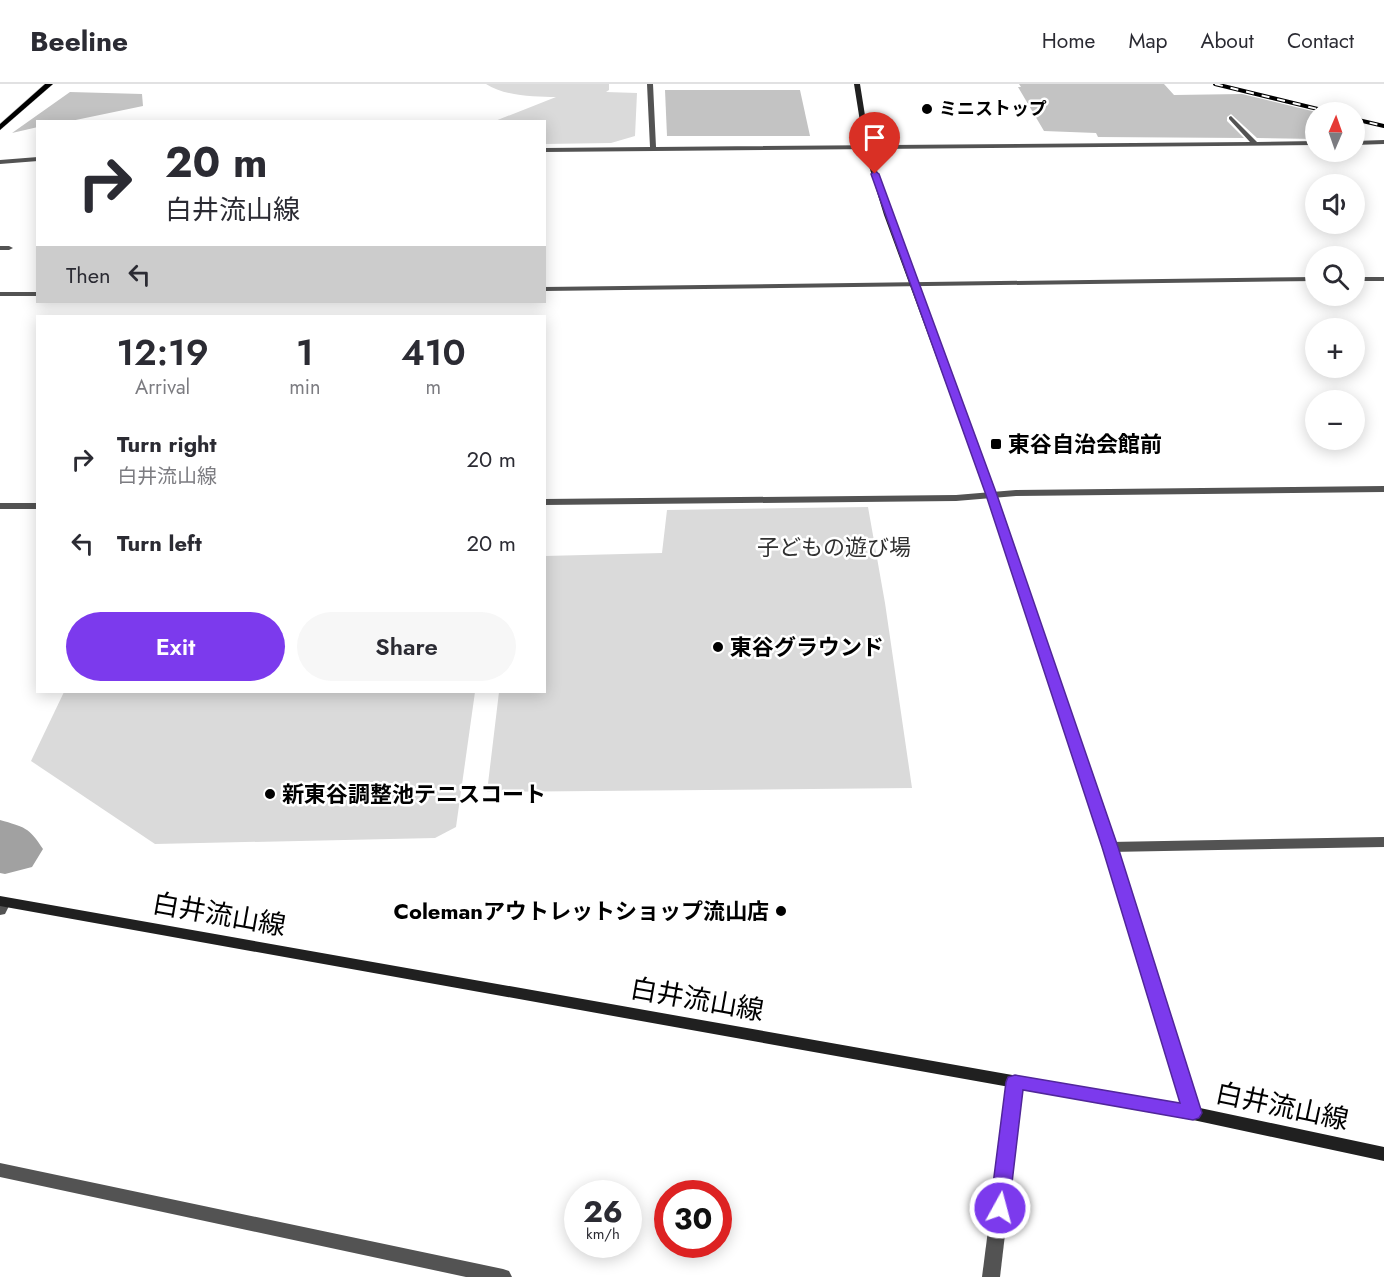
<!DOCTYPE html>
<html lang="en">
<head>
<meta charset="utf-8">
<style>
  body { margin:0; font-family:Jost,"Noto Sans JP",sans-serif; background:#f7f7f7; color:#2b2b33; height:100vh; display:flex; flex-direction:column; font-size:22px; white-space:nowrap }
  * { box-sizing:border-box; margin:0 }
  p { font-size:20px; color:#7c7c81 }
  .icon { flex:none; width:33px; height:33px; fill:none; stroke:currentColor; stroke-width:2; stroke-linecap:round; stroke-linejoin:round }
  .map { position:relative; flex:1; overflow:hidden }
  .details { position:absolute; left:36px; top:231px; width:510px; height:378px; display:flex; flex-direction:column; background:#fff; border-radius:0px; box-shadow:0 3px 15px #0003 }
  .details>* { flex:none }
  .banner { position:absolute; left:36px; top:36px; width:510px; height:183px; border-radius:0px; box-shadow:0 3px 15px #0003; background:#fff; color:#2b2b33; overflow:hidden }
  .needle { width:39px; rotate:2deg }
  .controls { position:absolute; left:1305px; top:18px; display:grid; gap:12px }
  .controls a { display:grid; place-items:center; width:60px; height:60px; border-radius:50%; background:#fff; box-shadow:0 3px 15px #0003; font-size:30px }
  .speed { position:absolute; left:564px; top:1096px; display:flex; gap:12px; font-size:30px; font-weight:700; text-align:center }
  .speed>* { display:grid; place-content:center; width:78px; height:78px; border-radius:50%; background:#fff; box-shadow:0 3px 15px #0003; line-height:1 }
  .speed small { font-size:15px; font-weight:400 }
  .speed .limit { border:9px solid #d22; background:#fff; color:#111 }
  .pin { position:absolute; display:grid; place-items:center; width:51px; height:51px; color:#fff; margin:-62px -26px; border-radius:50% 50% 50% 0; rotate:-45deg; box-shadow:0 0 6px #0007 }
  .pin .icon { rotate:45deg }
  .me { position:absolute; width:66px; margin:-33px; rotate:7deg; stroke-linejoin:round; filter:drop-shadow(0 0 4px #0008) }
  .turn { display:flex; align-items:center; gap:21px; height:126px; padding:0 30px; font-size:27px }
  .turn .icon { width:78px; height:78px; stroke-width:2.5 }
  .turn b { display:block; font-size:42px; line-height:51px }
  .then { display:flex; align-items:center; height:57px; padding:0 30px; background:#0003; gap:12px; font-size:22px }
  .eta { display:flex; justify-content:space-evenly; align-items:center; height:102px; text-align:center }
  .eta b { font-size:36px; font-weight:600; line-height:42px }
  .cta { display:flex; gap:12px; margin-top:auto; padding:12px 30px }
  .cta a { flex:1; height:69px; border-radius:36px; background:#7c3aed; color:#fff; font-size:24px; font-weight:600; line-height:69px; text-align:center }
  .cta a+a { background:#f7f7f7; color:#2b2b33 }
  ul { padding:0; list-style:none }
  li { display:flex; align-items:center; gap:18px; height:84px; padding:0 30px }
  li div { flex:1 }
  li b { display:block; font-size:22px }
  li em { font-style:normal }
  header { display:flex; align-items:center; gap:36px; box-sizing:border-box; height:84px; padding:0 30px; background:#fff; border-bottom:2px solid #e1e1e2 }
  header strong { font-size:28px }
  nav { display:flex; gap:33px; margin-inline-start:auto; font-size:21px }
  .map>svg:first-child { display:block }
  .green { fill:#dadada }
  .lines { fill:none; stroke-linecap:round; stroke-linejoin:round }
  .stream { fill:#a1a1a1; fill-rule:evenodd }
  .river { fill:#a1a1a1; fill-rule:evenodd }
  .building { fill:#c3c3c3 }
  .primary-casing { stroke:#dbdbdb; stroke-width:1 }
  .street { fill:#535353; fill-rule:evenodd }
  .secondary { fill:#202020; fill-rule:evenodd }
  .primary { fill:#000; fill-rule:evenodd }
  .rail-casing { stroke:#000; stroke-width:4 }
  .rail { stroke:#fff; stroke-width:2; stroke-dasharray:8; stroke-linecap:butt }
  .route { fill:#7c3aed; stroke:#51269a; stroke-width:1.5 }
  .poi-dot { fill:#000; stroke:#fff; stroke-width:2 }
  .labels { text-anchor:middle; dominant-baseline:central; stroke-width:5; stroke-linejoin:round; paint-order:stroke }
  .far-poi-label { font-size:18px; font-weight:bold; fill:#000; stroke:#fff; text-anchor:start }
  .poi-label { font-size:22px; font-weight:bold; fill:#000; stroke:#fff; text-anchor:start }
  .park-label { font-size:22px; fill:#313131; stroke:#fff }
  .near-street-label { font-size:27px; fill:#000; stroke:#fff }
</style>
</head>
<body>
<header>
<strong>Beeline</strong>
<nav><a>Home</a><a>Map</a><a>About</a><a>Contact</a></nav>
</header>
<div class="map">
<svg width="1384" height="1193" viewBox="0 0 1384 1193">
  <rect width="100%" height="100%" fill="#fff"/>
  <!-- green -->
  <g class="green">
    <path d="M 486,0 L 609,0 L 609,6 L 606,8 L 637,9 L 635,52 L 611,59 L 545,60 L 544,38 L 495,37 L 556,13 C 535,13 504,12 486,0 Z"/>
    <path d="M 868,423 L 885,519 L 912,704 L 487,708 L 499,608 L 544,608 L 545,472 L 662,469 L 667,426 Z"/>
    <path d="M 64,608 L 475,608 L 456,743 L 435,754 L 155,760 L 31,677 Z"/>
  </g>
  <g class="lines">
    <!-- stream -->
    <path class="stream" d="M 0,760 L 9,762 L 11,765 L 9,768 L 0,768 Z"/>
    <!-- river -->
    <path class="river" d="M 0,736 C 24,743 29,743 43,765 L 32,783 L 5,790 L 0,789 Z"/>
  </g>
  <!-- building -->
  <g class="building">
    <path d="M 1019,0 L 1164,0 L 1174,11 L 1242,10 L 1316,28 L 1316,55 L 1257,54 L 1231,30 L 1227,33 L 1227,37 L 1244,54 L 1098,53 L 1096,49 L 1044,47 L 1018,3 L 1021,3 Z"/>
    <path d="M 665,6 L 800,6 L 810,52 L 667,52 Z"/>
    <path d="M 70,8 L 142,10 L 143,22 L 66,38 L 38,38 L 38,43 L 12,49 Z"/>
  </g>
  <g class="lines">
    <defs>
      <path id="primary" d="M 45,0 L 53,0 L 0,46 L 0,40 Z"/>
    </defs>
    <!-- primary casing -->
    <use href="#primary" class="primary-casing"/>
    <!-- street -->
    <g class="street">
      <path d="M 647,0 L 653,0 L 656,63 L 1250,58 L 1229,35 L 1229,33 L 1231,32 L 1257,58 L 1316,57 L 1316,61 L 544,68 L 544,64 L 650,63 Z"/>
      <path d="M 1384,56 L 1384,60 L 1354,61 L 1354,57 Z"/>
      <path d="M 38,73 L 38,77 L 0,80 L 0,76 Z"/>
      <path d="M 0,162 L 9,162 L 13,164 L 9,166 L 0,166 Z"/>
      <path d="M 1316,193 L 1316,197 L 544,207 L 544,203 Z"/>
      <rect x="1354" y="193" width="30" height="4"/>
      <rect x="0" y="208" width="38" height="4"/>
      <path d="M 1384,402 L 1384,408 L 1016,412 L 956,417 L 544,421 L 544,415 L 956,411 L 1016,406 Z"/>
      <rect x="0" y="419" width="38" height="6"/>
      <path d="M 1384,753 L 1384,763 L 1110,768 L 1105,766 L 1103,763 L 1105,760 L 1110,758 Z"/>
      <path d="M 4,813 L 9,815 L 11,818 L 5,830 L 0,831 L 0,814 Z"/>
      <path d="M 1015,992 L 1021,994 L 1023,998 L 1000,1193 L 982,1193 L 1007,998 L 1009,994 Z"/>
      <path d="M 0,1079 L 503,1185 L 509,1187 L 512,1193 L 466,1193 L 0,1093 Z"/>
    </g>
    <!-- secondary -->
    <path class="secondary" d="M 854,0 L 860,0 L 871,69 L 892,131 L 997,411 L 1117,763 L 1200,1024 L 1384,1063 L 1384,1077 L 1193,1036 L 0,822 L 0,812 L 1182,1021 L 1103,763 L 987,411 L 884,131 L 865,69 Z"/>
    <!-- primary -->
    <use href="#primary" class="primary"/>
    <defs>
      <g id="rail">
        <path d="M 1215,0 L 1330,28"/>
        <path d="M 1354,35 L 1384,42"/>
      </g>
    </defs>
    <!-- rail casing -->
    <use href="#rail" class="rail-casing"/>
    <!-- rail -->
    <use href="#rail" class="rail"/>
  </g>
  <!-- route -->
  <path class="route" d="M 875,87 L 879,90 L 997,411 L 1118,763 L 1202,1029 L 1199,1034 L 1193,1036 L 1023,1006 L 1009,1124 L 1007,1130 L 1000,1132 L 993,1130 L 990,1124 L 1006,998 L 1008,993 L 1015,991 L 1180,1019 L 1102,763 L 986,411 L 871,90 Z"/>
  <!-- markers -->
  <g class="poi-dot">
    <circle cx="927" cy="25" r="6"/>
    <rect x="990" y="354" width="12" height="12" rx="3"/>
    <circle cx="718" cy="563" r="6"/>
    <circle cx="270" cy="710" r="6"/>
    <circle cx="781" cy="827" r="6"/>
  </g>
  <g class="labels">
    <!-- far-poi labels -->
    <g class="far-poi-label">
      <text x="939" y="25">ミニストップ</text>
    </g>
    <!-- poi labels -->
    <g class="poi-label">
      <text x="1008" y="360">東谷自治会館前</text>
      <text x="730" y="563">東谷グラウンド</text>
      <text x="282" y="710">新東谷調整池テニスコート</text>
      <text x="769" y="827" text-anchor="end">Colemanアウトレットショップ流山店</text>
    </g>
    <!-- park labels -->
    <g class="park-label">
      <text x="834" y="463">子どもの遊び場</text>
    </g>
    <!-- near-street labels -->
    <g class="near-street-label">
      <text transform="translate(219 830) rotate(10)">白井流山線</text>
      <text transform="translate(697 915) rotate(10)">白井流山線</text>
      <text transform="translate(1282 1022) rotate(12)">白井流山線</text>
    </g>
  </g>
</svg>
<div class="controls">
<a><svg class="needle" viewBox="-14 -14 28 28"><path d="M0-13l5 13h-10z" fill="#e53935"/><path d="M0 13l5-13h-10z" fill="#7c7c81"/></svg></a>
<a><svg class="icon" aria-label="sound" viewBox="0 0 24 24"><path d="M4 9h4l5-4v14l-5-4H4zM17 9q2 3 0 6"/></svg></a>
<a><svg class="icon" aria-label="search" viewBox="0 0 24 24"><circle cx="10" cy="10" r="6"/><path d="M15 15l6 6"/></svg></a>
<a>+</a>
<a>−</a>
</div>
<div class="speed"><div>26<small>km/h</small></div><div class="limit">30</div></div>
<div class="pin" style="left:875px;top:90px;background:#d93025"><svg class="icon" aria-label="arrive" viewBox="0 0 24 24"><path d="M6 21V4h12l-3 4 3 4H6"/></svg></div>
<svg class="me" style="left:1000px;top:1124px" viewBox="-20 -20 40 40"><circle r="17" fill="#7c3aed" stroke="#fff" stroke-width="3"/><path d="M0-11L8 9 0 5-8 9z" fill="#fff"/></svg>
<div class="banner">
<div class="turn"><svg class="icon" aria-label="right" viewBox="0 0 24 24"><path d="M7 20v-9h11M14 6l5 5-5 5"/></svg><div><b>20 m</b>白井流山線</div></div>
<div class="then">Then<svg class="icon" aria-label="left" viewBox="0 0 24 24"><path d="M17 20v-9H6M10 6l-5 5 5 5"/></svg></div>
</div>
<section class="details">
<div class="eta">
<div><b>12:19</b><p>Arrival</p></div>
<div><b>1</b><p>min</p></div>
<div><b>410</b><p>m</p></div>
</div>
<ul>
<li><svg class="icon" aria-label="right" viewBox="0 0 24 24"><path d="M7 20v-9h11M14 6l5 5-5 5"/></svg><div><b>Turn right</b><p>白井流山線</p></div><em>20 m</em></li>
<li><svg class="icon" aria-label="left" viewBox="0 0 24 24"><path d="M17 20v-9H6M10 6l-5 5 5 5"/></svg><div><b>Turn left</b></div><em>20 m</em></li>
</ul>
<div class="cta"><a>Exit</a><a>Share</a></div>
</section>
</div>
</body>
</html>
